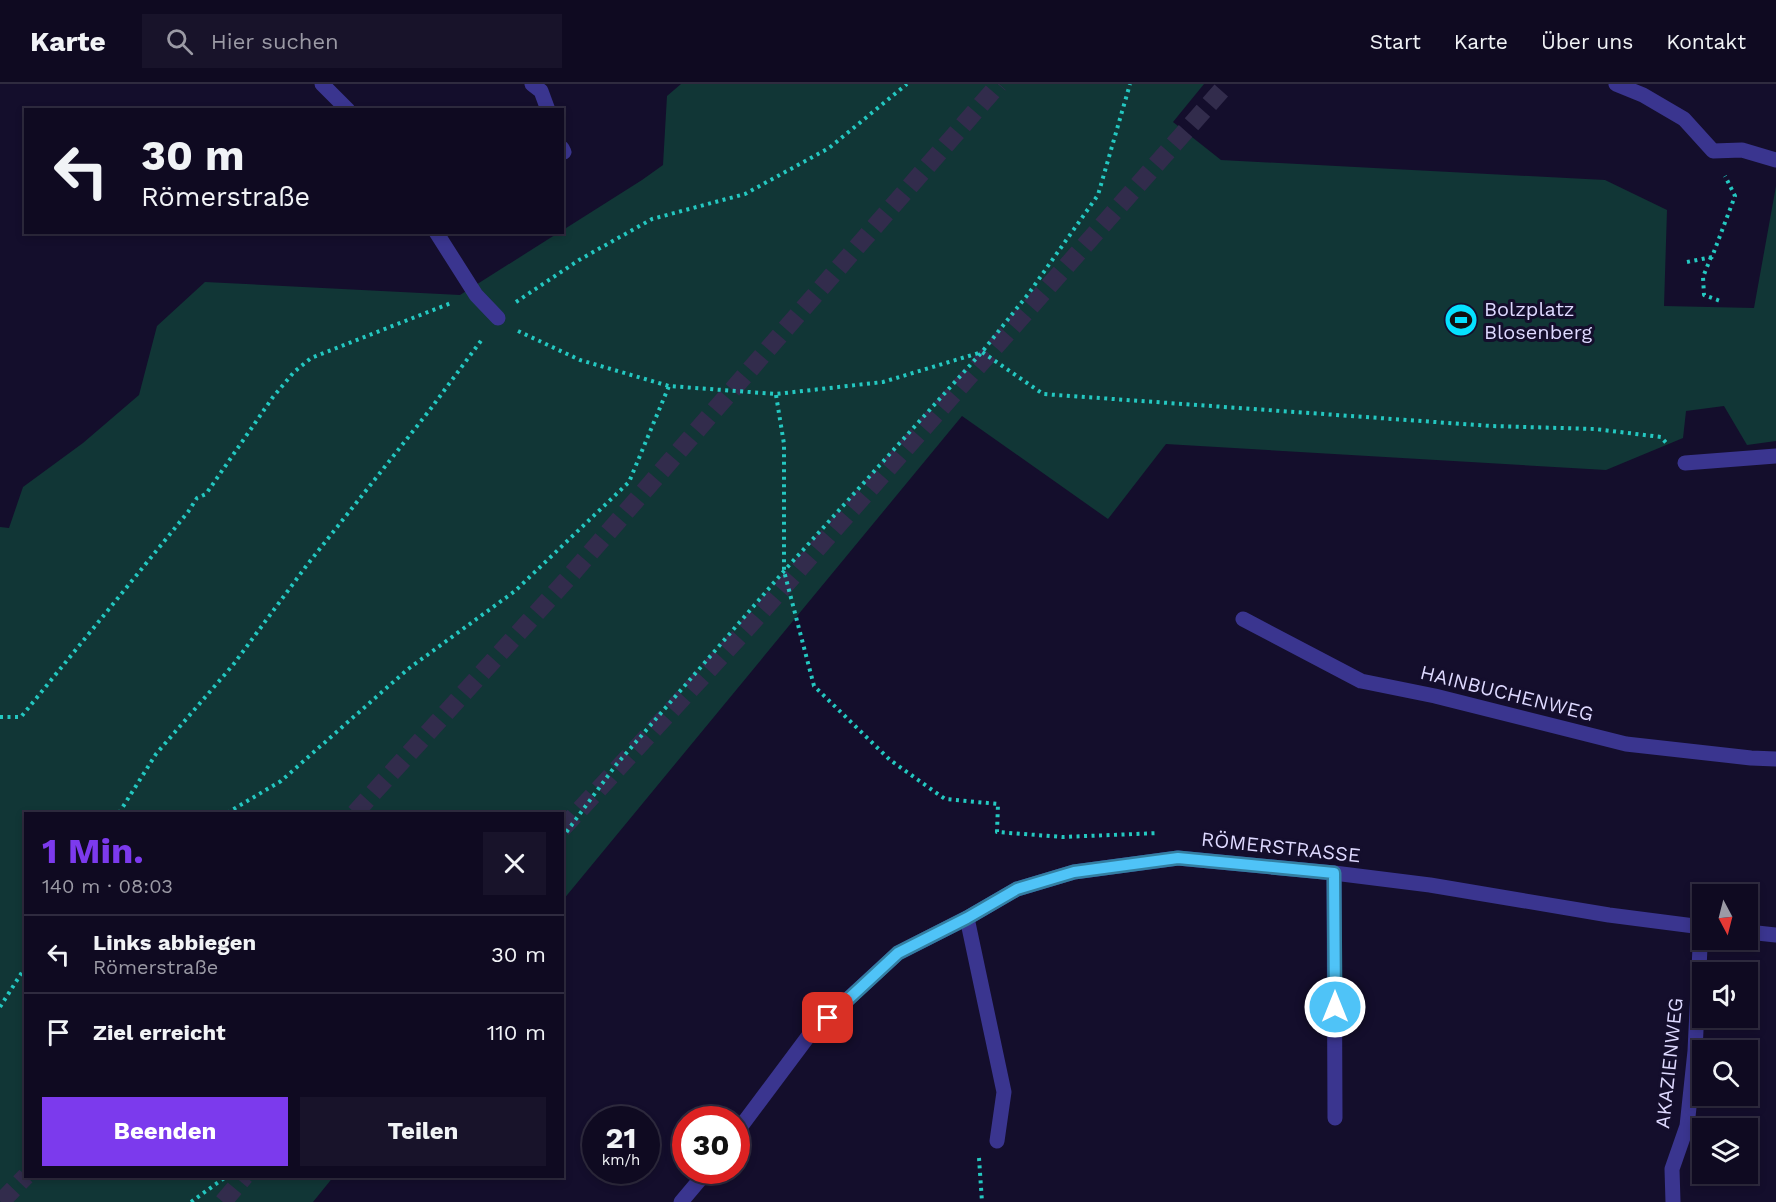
<!DOCTYPE html>
<html lang="de">
<head>
<meta charset="utf-8">
<style>
  body { margin:0; font-family:"Work Sans",sans-serif; background:#18132a; color:#f1f3f6; height:100vh; display:flex; flex-direction:column; font-size:22px; white-space:nowrap }
  * { box-sizing:border-box; margin:0 }
  p { font-size:20px; color:#9b9aa5 }
  .icon { flex:none; width:33px; height:33px; fill:none; stroke:currentColor; stroke-width:2; stroke-linecap:round; stroke-linejoin:round }
  .map { position:relative; flex:1; overflow:hidden }
  .drawer { position:absolute; left:24px; top:728px; width:540px; height:366px; display:flex; flex-direction:column; background:#0f0a21; border-radius:0px; box-shadow:0 3px 9px #0003,0 0 0 2px #2f2b3f }
  .drawer>* { flex:none }
  .hud { position:absolute; left:24px; top:24px; width:540px; height:126px; border-radius:0px; box-shadow:0 3px 9px #0003,0 0 0 2px #2f2b3f; background:#0f0a21; color:#f1f3f6; overflow:hidden }
  .needle { width:39px; rotate:173deg }
  .controls { position:absolute; left:1692px; top:800px; display:grid; gap:12px }
  .controls a { display:grid; place-items:center; width:66px; height:66px; border-radius:0px; background:#0f0a21; box-shadow:0 3px 9px #0003,0 0 0 2px #2f2b3f; font-size:30px }
  .speed { position:absolute; left:582px; top:1022px; display:flex; gap:12px; font-size:30px; font-weight:700; text-align:center }
  .speed>* { display:grid; place-content:center; width:78px; height:78px; border-radius:50%; background:#0f0a21; box-shadow:0 3px 9px #0003,0 0 0 2px #2f2b3f; line-height:1 }
  .speed small { font-size:15px; font-weight:400 }
  .speed .limit { border:9px solid #d22; background:#fff; color:#111 }
  .pin { position:absolute; display:grid; place-items:center; width:51px; height:51px; color:#fff; margin:-26px; border-radius:12px; box-shadow:0 3px 9px #0006 }
  .me { position:absolute; width:66px; margin:-33px; rotate:0deg; stroke-linejoin:round; filter:drop-shadow(0 0 4px #0008) }
  .turn { display:flex; align-items:center; gap:21px; height:126px; padding:0 18px; font-size:27px }
  .turn .icon { width:78px; height:78px; stroke-width:2.5 }
  .turn b { display:block; font-size:42px; line-height:51px }
  .round { display:grid; place-items:center; flex:none; width:63px; height:63px; border-radius:0px; background:#18132a }
  .overview { display:flex; align-items:center; justify-content:space-between; height:102px; padding:0 18px }
  h1 { font-size:36px; font-weight:700; line-height:45px; color:#7c3aed }
  .action { display:flex; gap:12px; margin-top:auto; padding:12px 18px }
  .action a { flex:1; height:69px; border-radius:0px; background:#7c3aed; color:#fff; font-size:24px; font-weight:700; line-height:69px; text-align:center }
  .action a+a { background:#18132a; color:#f1f3f6 }
  ul { padding:0; list-style:none }
  li { display:flex; align-items:center; gap:18px; height:78px; padding:0 18px; border-top:2px solid #2f2b3f }
  li div { flex:1 }
  li b { display:block; font-size:22px }
  li em { font-style:normal }
  header { display:flex; align-items:center; gap:36px; box-sizing:border-box; height:84px; padding:0 30px; background:#0f0a21; border-bottom:2px solid #2f2b3f }
  header strong { font-size:28px }
  nav { display:flex; gap:33px; margin-inline-start:auto; font-size:21px }
  .search { width:420px; height:54px; background:#18132a; display:flex; align-items:center; gap:15px; box-sizing:border-box; padding:0 21px; border-radius:0px; color:#9b9aa5; font-size:22px }
  .map>svg:first-child { display:block }
  .green { fill:#113636 }
  .lines { fill:none; stroke-linecap:round; stroke-linejoin:round }
  .highway-tunnel { stroke:#322c4c; stroke-width:18; stroke-dasharray:18 9; stroke-linecap:butt }
  .path { stroke:#24c8c1; stroke-width:4; stroke-dasharray:3 4.5; stroke-linecap:butt }
  .minor { stroke:#3a358f; stroke-width:15 }
  .route-casing { stroke:#337fa1; stroke-width:15 }
  .route { stroke:#4fc3f7; stroke-width:10 }
  .labels { text-anchor:middle; dominant-baseline:central; stroke-width:6; stroke-linejoin:round; paint-order:stroke }
  .poi-label { font-size:20px; fill:#ded9ff; stroke:#140e2c; text-anchor:start }
  .street-label { font-size:20px; fill:#ded9ff; stroke:#140e2c }
</style>
</head>
<body>
<header>
<strong>Karte</strong>
<div class="search"><svg class="icon" aria-label="search" viewBox="0 0 24 24"><circle cx="10" cy="10" r="6"/><path d="M15 15l6 6"/></svg>Hier suchen</div>
<nav><a>Start</a><a>Karte</a><a>Über uns</a><a>Kontakt</a></nav>
</header>
<div class="map">
<svg width="1776" height="1118" viewBox="0 0 1776 1118">
  <rect width="100%" height="100%" fill="#140e2c"/>
  <!-- green -->
  <path class="green" d="M 681,0 L 1204,0 L 1173,38 L 1221,76 L 1605,96 L 1667,126 L 1664,222 L 1754,224 L 1776,102 L 1776,357 L 1747,361 L 1724,322 L 1686,327 L 1683,354 L 1606,386 L 1166,360 L 1108,435 L 962,332 L 563,816 L 562,729 L 26,729 L 26,1092 L 334,1092 L 313,1118 L 0,1118 L 0,443 L 9,444 L 23,403 L 83,359 L 139,311 L 157,242 L 205,198 L 460,211 L 558,149 L 562,148 L 563,146 L 642,96 L 663,81 L 667,12 Z"/>
  <g class="lines">
    <!-- highway-tunnel -->
    <g class="highway-tunnel">
      <path d="M 355,729 L 570,492 L 999,0"/>
      <path d="M 562,745 L 750,541 L 1227,0"/>
      <path d="M 1,1118 L 26,1092"/>
      <path d="M 223,1118 L 245,1092"/>
    </g>
    <!-- path -->
    <g class="path">
      <path d="M 1711,173 L 1703,193 L 1704,211 L 1723,218"/>
      <path d="M 1687,178 L 1712,173 L 1735,112 L 1725,92"/>
      <path d="M 516,218 L 579,176 L 652,135 L 745,110 L 829,64 L 907,0"/>
      <path d="M 518,247 L 580,276 L 669,302 L 776,310 L 883,298 L 982,268 L 1043,310 L 1491,342 L 1595,345 L 1661,353 L 1668,361"/>
      <path d="M 776,311 L 784,360 L 784,487 L 814,602 L 890,676 L 945,715 L 998,720 L 997,748 L 1063,753 L 1159,749"/>
      <path d="M 0,633 L 21,633 L 188,428 L 197,414 L 206,410 L 273,313 L 294,288 L 311,274 L 451,219"/>
      <path d="M 119,729 L 156,670 L 233,581 L 307,481 L 429,327 L 483,254"/>
      <path d="M 227,729 L 281,697 L 408,585 L 515,507 L 629,398 L 669,302"/>
      <path d="M 562,754 L 616,681 L 784,487 L 982,268 L 1029,209 L 1098,111 L 1130,0"/>
      <path d="M 0,923 L 26,882"/>
      <path d="M 979,1074 L 982,1118"/>
      <path d="M 191,1118 L 227,1092"/>
    </g>
    <!-- minor -->
    <g class="minor">
      <path d="M 322,0 L 348,26"/>
      <path d="M 532,0 L 541,7 L 548,26"/>
      <path d="M 1616,0 L 1643,11 L 1684,35 L 1713,67 L 1742,66 L 1776,76"/>
      <path d="M 562,64 L 564,68"/>
      <path d="M 436,148 L 476,211 L 498,234"/>
      <path d="M 1685,379 L 1776,372"/>
      <path d="M 1243,535 L 1361,597 L 1435,612 L 1626,660 L 1751,674 L 1776,675"/>
      <path d="M 1334,789 L 1335,1034"/>
      <path d="M 967,834 L 1004,1008 L 997,1057"/>
      <path d="M 1748,848 L 1776,851"/>
      <path d="M 736,1049 L 810,950 L 898,869 L 967,834 L 1017,805 L 1074,788 L 1178,774 L 1334,789 L 1430,801 L 1609,831 L 1702,843"/>
      <path d="M 681,1118 L 708,1086"/>
      <path d="M 1673,1118 L 1672,1085 L 1687,1042 L 1695,967 L 1701,843"/>
    </g>
  </g>
  <g class="lines">
    <defs>
      <path id="route" d="M 828,934 L 898,869 L 967,834 L 1017,805 L 1074,788 L 1178,774 L 1334,789 L 1335,923"/>
    </defs>
    <!-- route casing -->
    <use href="#route" class="route-casing"/>
    <!-- route -->
    <use href="#route" class="route"/>
  </g>
  <!-- icons -->
  <defs>
    <symbol id="stadium-disc" viewBox="-11 -11 22 22"><circle r="9.5" fill="#05e1ff" stroke="#140e2c"/><path d="M0-5a6.5 5 0 1 0 0 10a6.5 5 0 1 0 0-10ZM-3.5-1.8h7v3.6h-7Z" fill="#111"/></symbol>
  </defs>
  <g fill-rule="evenodd">
    <use href="#stadium-disc" x="1442" y="217" width="38" height="38"/>
  </g>
  <g class="labels">
    <!-- poi labels -->
    <g class="poi-label">
      <text x="1484" y="225">Bolzplatz<tspan x="1484" dy="23">Blosenberg</tspan></text>
    </g>
    <!-- street labels -->
    <g class="street-label">
      <text transform="translate(1507 609) rotate(14)">HAINBUCHENWEG</text>
      <text transform="translate(1281 763) rotate(6)">RÖMERSTRASSE</text>
      <text transform="translate(1669 979) rotate(-84)">AKAZIENWEG</text>
    </g>
  </g>
</svg>
<div class="controls">
<a><svg class="needle" viewBox="-14 -14 28 28"><path d="M0-13l5 13h-10z" fill="#e53935"/><path d="M0 13l5-13h-10z" fill="#9b9aa5"/></svg></a>
<a><svg class="icon" aria-label="sound" viewBox="0 0 24 24"><path d="M4 9h4l5-4v14l-5-4H4zM17 9q2 3 0 6"/></svg></a>
<a><svg class="icon" aria-label="search" viewBox="0 0 24 24"><circle cx="10" cy="10" r="6"/><path d="M15 15l6 6"/></svg></a>
<a><svg class="icon" aria-label="layers" viewBox="0 0 24 24"><path d="M12 4l9 5-9 5-9-5zM3 14l9 5 9-5"/></svg></a>
</div>
<div class="speed"><div>21<small>km/h</small></div><div class="limit">30</div></div>
<div class="pin" style="left:828px;top:934px;background:#d93025"><svg class="icon" aria-label="arrive" viewBox="0 0 24 24"><path d="M6 21V4h12l-3 4 3 4H6"/></svg></div>
<svg class="me" style="left:1335px;top:923px" viewBox="-20 -20 40 40"><circle r="17" fill="#4fc3f7" stroke="#fff" stroke-width="3"/><path d="M0-11L8 9 0 5-8 9z" fill="#fff"/></svg>
<div class="hud">
<div class="turn"><svg class="icon" aria-label="left" viewBox="0 0 24 24"><path d="M17 20v-9H6M10 6l-5 5 5 5"/></svg><div><b>30 m</b>Römerstraße</div></div>
</div>
<section class="drawer">
<div class="overview"><div><h1>1 Min.</h1><p>140 m · 08:03</p></div><a class="round"><svg class="icon" aria-label="close" viewBox="0 0 24 24"><path d="M6 6l12 12M18 6L6 18"/></svg></a></div>
<ul>
<li><svg class="icon" aria-label="left" viewBox="0 0 24 24"><path d="M17 20v-9H6M10 6l-5 5 5 5"/></svg><div><b>Links abbiegen</b><p>Römerstraße</p></div><em>30 m</em></li>
<li><svg class="icon" aria-label="arrive" viewBox="0 0 24 24"><path d="M6 21V4h12l-3 4 3 4H6"/></svg><div><b>Ziel erreicht</b></div><em>110 m</em></li>
</ul>
<div class="action"><a>Beenden</a><a>Teilen</a></div>
</section>
</div>
</body>
</html>
